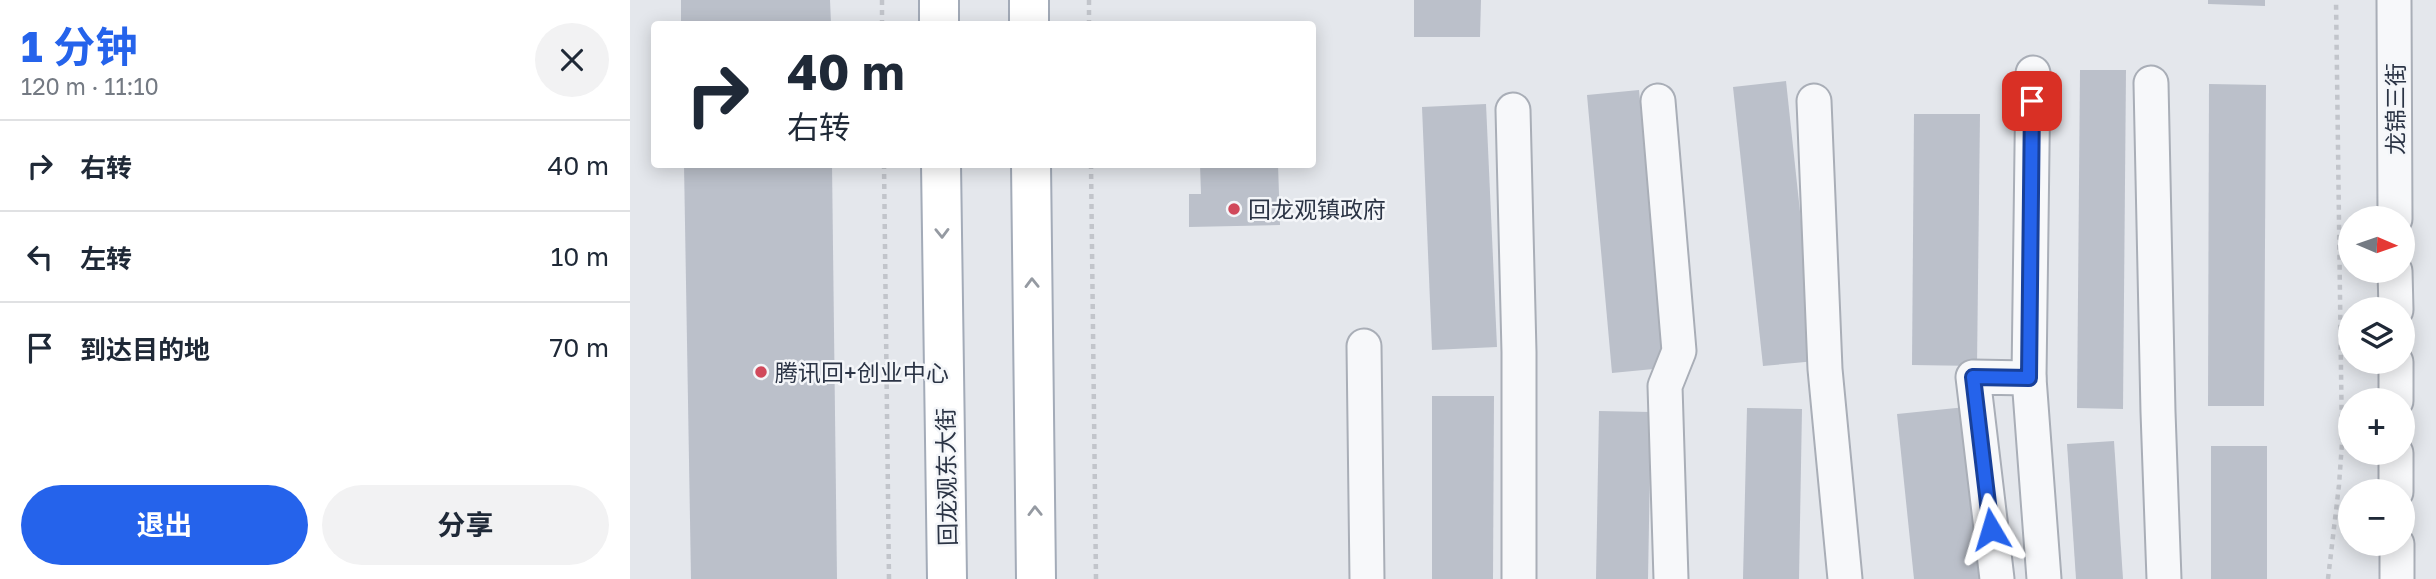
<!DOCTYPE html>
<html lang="zh">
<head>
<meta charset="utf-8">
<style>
  body { margin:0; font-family:"Golos Text","Noto Sans SC",sans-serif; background:#f2f2f3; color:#1f2937; height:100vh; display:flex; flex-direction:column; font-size:26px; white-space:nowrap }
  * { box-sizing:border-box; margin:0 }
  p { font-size:23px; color:#747a83 }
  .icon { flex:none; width:38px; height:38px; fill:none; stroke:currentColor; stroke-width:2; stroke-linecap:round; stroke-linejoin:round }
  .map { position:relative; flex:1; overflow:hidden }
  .drawer { display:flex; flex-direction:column; background:#fff; width:630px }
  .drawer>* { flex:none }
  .hud { position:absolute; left:21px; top:21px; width:665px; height:147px; border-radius:7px; box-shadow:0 4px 18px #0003; background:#fff; color:#1f2937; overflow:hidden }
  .needle { width:46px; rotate:92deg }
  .buttons { position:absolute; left:1708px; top:206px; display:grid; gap:14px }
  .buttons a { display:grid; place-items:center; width:77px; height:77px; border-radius:50%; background:#fff; box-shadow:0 4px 18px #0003; font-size:35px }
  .pin { position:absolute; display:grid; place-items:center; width:60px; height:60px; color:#fff; margin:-30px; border-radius:14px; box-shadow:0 4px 10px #0006 }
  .me { position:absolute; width:77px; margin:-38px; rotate:353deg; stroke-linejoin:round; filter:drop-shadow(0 0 5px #0008) }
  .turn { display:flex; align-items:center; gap:24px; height:147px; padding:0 21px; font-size:32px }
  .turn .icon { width:91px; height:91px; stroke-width:2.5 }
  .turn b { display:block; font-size:49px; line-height:60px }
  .round { display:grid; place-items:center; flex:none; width:74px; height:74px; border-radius:37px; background:#f2f2f3 }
  .summary { display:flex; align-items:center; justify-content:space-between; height:119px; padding:0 21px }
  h1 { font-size:42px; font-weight:700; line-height:52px; color:#2563eb }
  .action { display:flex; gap:14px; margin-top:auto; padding:14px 21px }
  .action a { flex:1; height:80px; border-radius:42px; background:#2563eb; color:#fff; font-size:28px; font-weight:700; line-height:80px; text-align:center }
  .action a+a { background:#f2f2f3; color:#1f2937 }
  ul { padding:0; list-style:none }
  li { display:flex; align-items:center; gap:21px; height:91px; padding:0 21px; border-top:2px solid #e0e1e3 }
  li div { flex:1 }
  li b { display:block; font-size:26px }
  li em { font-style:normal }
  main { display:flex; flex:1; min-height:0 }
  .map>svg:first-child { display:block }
  .building { fill:#bbc0ca }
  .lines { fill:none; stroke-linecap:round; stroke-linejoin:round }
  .minor-casing { stroke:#a9aeb7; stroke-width:37 }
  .major-casing { stroke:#a3abb8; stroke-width:42 }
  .path { stroke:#c2c5cb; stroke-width:4.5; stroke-dasharray:5 5; stroke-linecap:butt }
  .minor { stroke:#f7f8fa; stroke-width:33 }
  .major { stroke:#fff; stroke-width:38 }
  .oneway { stroke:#959aa2 }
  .route-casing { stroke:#184099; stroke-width:18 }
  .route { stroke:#2563eb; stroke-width:12 }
  .poi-dot { fill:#d1495b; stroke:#f4f6f9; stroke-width:2.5 }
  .labels { text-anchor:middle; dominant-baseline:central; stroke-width:5; stroke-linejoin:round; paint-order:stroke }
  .street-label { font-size:23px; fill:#2b3445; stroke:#f4f6f9 }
  .poi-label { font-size:23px; fill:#2b3445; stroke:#f4f6f9; text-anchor:start }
</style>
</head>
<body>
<main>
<section class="drawer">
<div class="summary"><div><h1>1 分钟</h1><p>120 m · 11:10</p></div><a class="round"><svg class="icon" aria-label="close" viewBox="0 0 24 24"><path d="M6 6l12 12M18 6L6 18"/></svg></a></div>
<ul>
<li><svg class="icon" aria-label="right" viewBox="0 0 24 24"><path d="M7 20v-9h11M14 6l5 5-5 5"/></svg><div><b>右转</b></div><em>40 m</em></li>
<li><svg class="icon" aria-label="left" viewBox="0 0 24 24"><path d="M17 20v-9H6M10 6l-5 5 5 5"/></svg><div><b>左转</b></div><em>10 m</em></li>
<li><svg class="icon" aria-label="arrive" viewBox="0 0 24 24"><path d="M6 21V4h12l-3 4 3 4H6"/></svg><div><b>到达目的地</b></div><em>70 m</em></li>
</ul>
<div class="action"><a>退出</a><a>分享</a></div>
</section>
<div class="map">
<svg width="1806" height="579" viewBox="0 0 1806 579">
  <rect width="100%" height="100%" fill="#e4e7ec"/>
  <!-- building -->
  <g class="building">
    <path d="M 51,0 L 200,0 L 201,24 L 51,24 Z"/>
    <path d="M 784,0 L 851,0 L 850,37 L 784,37 Z"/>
    <path d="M 1578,0 L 1635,0 L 1635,6 L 1578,4 Z"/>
    <path d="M 1450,70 L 1496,70 L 1493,409 L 1447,408 Z"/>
    <path d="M 1156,81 L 1186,361 L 1133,366 L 1103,87 Z"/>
    <path d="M 1579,84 L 1636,85 L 1634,406 L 1578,406 Z"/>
    <path d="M 1009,90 L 1034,368 L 982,373 L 957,95 Z"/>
    <path d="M 856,104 L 867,347 L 802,350 L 792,107 Z"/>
    <path d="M 1284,114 L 1350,114 L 1347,366 L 1282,365 Z"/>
    <path d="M 54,164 L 202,164 L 207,579 L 61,579 Z"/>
    <path d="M 570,164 L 648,164 L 650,225 L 559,227 L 559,194 L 571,194 Z"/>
    <path d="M 802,396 L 864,396 L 863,579 L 802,579 Z"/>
    <path d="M 1336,407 L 1354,579 L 1284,579 L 1267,414 Z"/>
    <path d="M 1117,408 L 1172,409 L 1169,579 L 1113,579 Z"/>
    <path d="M 969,411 L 1021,412 L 1018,579 L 966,579 Z"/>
    <path d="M 1484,441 L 1493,579 L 1446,579 L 1437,444 Z"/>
    <rect x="1581" y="446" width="56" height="133"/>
  </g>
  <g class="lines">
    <defs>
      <g id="minor">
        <path d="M 1764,0 L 1765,219"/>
        <path d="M 1403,73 L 1399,378 L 1414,579"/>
        <path d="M 1521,83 L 1528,412 L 1534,579"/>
        <path d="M 1028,101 L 1049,351 L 1035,386 L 1041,579"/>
        <path d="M 1184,101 L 1195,369 L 1215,579"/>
        <path d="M 883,110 L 889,352 L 889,579"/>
        <path d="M 1765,271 L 1766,310"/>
        <path d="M 734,346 L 737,579"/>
        <path d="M 1766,362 L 1766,401"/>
        <path d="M 1766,453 L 1766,492"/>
        <path d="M 1767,544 L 1767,579"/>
        <path d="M 1367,579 L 1343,377 L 1399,378"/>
      </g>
      <g id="major">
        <path d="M 309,0 L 309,24"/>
        <path d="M 399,0 L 399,24"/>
        <path d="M 311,164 L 317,579"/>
        <path d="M 401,164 L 406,579"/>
      </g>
    </defs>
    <!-- minor casing -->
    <use href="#minor" class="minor-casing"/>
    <!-- major casing -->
    <use href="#major" class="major-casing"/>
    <!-- path -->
    <g class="path">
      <path d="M 252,0 L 252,24"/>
      <path d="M 459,0 L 459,24"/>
      <path d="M 254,164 L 259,579"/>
      <path d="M 461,164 L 466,579"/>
      <path d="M 1698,579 L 1709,485 L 1712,443 L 1706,0"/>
    </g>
    <!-- minor -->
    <use href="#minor" class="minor"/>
    <!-- major -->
    <use href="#major" class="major"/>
  </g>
  <!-- one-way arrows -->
  <defs><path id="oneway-chevron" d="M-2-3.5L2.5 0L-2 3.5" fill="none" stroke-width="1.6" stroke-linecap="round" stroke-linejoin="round" transform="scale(1.75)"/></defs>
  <g class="oneway">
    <use href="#oneway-chevron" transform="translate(312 233) rotate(89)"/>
    <use href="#oneway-chevron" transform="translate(402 283) rotate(-91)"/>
    <use href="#oneway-chevron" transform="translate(405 511) rotate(-91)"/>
  </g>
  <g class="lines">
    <defs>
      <path id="route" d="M 1361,529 L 1343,377 L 1399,378 L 1402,101"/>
    </defs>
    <!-- route casing -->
    <use href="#route" class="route-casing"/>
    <!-- route -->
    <use href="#route" class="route"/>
  </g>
  <!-- markers -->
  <g class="poi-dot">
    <circle cx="604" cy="209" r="7"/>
    <circle cx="131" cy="372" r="7"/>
  </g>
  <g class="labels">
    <!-- street labels -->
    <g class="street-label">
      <text transform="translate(1765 109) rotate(-90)">龙锦三街</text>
      <text transform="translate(316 477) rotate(-91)">回龙观东大街</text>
    </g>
    <!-- poi labels -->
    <g class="poi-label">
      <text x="618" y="209">回龙观镇政府</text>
      <text x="145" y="372">腾讯回+创业中心</text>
    </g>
  </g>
</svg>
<div class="buttons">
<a><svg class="needle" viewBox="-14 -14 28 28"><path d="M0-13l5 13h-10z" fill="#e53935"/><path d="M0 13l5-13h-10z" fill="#747a83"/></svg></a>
<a><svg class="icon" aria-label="layers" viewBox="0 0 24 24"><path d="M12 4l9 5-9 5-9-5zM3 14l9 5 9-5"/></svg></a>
<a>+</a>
<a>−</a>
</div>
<div class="pin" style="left:1402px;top:101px;background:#d93025"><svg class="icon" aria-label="arrive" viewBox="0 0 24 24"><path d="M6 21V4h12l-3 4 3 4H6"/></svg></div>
<svg class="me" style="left:1361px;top:529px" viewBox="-20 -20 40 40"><path d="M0-17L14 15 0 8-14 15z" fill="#2563eb" stroke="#fff" stroke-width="4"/></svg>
<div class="hud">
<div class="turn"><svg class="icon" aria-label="right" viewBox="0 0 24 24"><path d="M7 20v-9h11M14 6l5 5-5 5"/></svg><div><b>40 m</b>右转</div></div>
</div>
</div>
</main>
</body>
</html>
